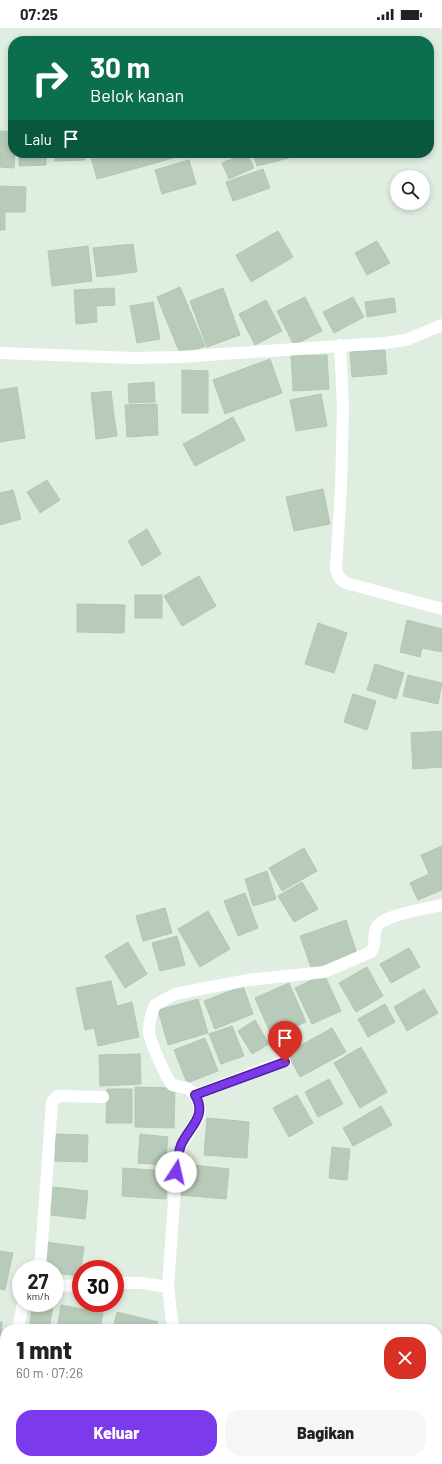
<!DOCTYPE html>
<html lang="id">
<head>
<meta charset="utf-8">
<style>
  body { margin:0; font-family:Barlow,sans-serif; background:#f6f6f6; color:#222; height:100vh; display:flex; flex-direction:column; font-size:15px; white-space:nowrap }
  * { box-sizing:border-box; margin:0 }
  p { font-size:13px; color:#767676 }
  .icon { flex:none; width:22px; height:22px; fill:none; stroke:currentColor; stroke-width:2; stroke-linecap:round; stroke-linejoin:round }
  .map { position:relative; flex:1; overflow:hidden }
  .details { position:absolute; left:0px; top:1296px; width:442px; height:140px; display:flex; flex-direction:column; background:#fff; border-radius:16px 16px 0 0; box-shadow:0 2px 6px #0003 }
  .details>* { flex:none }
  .hud { position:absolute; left:8px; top:8px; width:426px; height:122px; border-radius:16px; box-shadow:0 2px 6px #0003; background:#0b6e4f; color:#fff; overflow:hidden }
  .tools { position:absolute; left:390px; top:142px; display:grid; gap:8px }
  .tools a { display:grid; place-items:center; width:40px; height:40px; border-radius:50%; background:#fff; box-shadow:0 2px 6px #0003; font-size:20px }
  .speed { position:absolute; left:12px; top:1232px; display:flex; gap:8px; font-size:20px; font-weight:700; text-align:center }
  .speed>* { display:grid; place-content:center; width:52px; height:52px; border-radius:50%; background:#fff; box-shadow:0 2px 6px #0003; line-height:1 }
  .speed small { font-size:10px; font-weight:400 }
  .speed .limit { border:6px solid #d22; background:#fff; color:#111 }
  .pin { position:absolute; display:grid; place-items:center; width:34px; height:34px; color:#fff; margin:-41px -17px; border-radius:50% 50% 50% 0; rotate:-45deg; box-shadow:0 0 4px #0007 }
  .pin .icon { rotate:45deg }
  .me { position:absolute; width:44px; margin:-22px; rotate:10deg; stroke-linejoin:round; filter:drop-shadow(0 0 3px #0008) }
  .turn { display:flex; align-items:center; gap:14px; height:84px; padding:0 16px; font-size:18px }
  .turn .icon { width:52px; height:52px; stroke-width:2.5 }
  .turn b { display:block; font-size:28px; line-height:34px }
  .then { display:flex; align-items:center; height:38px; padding:0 16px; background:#0003; gap:8px; font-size:15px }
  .round { display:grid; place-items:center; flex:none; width:42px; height:42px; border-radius:16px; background:#f6f6f6 }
  .headline { display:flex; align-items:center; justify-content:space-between; height:68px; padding:0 16px }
  h1 { font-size:24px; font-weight:800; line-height:30px }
  .button { display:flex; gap:8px; margin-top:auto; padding:8px 16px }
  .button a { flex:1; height:46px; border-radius:16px; background:#7c3aed; color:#fff; font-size:16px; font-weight:800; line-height:46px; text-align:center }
  .button a+a { background:#f6f6f6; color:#222 }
  .status { display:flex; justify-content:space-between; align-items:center; height:28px; padding:0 20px; background:#fff; direction:ltr }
  .status svg { height:11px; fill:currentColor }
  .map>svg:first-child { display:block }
  .building { fill:#b8cbba; stroke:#b2c7b4 }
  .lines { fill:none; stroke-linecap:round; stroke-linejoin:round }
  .street { stroke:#fff; stroke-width:12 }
  .route-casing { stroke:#51269a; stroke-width:10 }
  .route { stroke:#7c3aed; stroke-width:7 }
</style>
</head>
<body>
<div class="status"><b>07:25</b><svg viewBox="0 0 49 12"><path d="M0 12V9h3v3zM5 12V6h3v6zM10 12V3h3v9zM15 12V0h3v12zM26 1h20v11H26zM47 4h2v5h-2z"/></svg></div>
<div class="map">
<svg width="442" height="1436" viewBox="0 0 442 1436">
  <rect width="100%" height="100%" fill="#e0ede1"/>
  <!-- building -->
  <g class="building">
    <path d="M 0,103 L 13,104 L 13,125 L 15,125 L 14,140 L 0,139 Z"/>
    <path d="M 19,125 L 46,125 L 46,137 L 19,138 Z"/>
    <path d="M 55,125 L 85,125 L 85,132 L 55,133 Z"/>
    <path d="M 90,125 L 141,125 L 145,138 L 97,151 Z"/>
    <path d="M 141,125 L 175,125 L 176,129 L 145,138 Z"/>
    <path d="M 247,125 L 254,140 L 229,151 L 222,135 Z"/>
    <path d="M 253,125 L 288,125 L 289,130 L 257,138 Z"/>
    <path d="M 189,132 L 196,156 L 162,166 L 155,142 Z"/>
    <path d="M 263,141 L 270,160 L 233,173 L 226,154 Z"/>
    <path d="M 0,158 L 26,159 L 25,184 L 5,184 L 5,202 L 0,202 Z"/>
    <path d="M 278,203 L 293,229 L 251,254 L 236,227 Z"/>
    <path d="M 377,213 L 390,235 L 367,247 L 355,225 Z"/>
    <path d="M 133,216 L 137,244 L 97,249 L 93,220 Z"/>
    <path d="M 88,218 L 92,253 L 52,258 L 48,223 Z"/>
    <path d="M 180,259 L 205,318 L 181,328 L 157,269 Z"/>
    <path d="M 114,260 L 115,277 L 96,278 L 97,294 L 76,296 L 74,262 Z"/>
    <path d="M 223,260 L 240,307 L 207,319 L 190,273 Z"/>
    <path d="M 305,269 L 322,303 L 294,317 L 277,283 Z"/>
    <path d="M 353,269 L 364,289 L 334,305 L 323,284 Z"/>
    <path d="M 394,270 L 396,284 L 367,289 L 365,274 Z"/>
    <path d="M 266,272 L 282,303 L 255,317 L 239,286 Z"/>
    <path d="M 153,274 L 160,311 L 137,315 L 130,278 Z"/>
    <path d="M 385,322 L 387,346 L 352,349 L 350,324 Z"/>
    <path d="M 327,327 L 329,361 L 293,363 L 291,328 Z"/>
    <path d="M 270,331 L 282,365 L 225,386 L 213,352 Z"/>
    <path d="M 182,342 L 208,343 L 208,385 L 182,385 Z"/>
    <path d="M 154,354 L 155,374 L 129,375 L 128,356 Z"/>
    <path d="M 17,359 L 25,410 L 0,414 L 0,362 Z"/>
    <path d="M 111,363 L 114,388 L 94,390 L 91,365 Z"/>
    <path d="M 321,366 L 327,398 L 296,403 L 290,372 Z"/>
    <path d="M 157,376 L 158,407 L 127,409 L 125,377 Z"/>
    <path d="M 114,388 L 117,408 L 96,411 L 94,390 Z"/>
    <path d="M 233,389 L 245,412 L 195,438 L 183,416 Z"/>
    <path d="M 47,452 L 60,472 L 40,485 L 27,464 Z"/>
    <path d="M 323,461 L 330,496 L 294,503 L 286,469 Z"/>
    <path d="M 13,462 L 21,491 L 0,497 L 0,465 Z"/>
    <path d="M 147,501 L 161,526 L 142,538 L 128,513 Z"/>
    <path d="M 199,548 L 216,578 L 182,598 L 164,568 Z"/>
    <rect x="135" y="567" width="27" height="23"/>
    <path d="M 77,576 L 125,577 L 124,605 L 77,604 Z"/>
    <path d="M 407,592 L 442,601 L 442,624 L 422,620 L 420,629 L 400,624 Z"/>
    <path d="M 318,595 L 347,605 L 334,645 L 305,636 Z"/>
    <path d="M 375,636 L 404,645 L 396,671 L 367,662 Z"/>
    <path d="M 408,647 L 442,655 L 438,676 L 403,668 Z"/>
    <path d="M 353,666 L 376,673 L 367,702 L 344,694 Z"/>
    <path d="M 442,703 L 442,739 L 413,741 L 411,705 Z"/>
    <path d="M 442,818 L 442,862 L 418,872 L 410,855 L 429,846 L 421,827 Z"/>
    <path d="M 304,820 L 317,843 L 282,863 L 269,840 Z"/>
    <path d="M 267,843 L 276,871 L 253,878 L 245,851 Z"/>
    <path d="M 302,854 L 318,881 L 294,894 L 278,868 Z"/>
    <path d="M 245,865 L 258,900 L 238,908 L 224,873 Z"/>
    <path d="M 165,880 L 172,905 L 143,913 L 136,888 Z"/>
    <path d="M 208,883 L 230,921 L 200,939 L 178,901 Z"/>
    <path d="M 346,892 L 358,929 L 313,945 L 300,908 Z"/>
    <path d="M 177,908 L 185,937 L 160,943 L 152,915 Z"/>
    <path d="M 128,914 L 147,946 L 125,960 L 105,928 Z"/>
    <path d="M 409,920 L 420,939 L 391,955 L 380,936 Z"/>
    <path d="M 367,939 L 383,968 L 356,984 L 339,955 Z"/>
    <path d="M 324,946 L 341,983 L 312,996 L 295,960 Z"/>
    <path d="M 111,953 L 117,978 L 132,974 L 139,1009 L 98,1018 L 94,1000 L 85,1002 L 76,960 Z"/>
    <path d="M 289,955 L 306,994 L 272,1009 L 255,970 Z"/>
    <path d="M 243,958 L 253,986 L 215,1001 L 204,973 Z"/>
    <path d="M 424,961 L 438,985 L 407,1003 L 394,979 Z"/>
    <path d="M 198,971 L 208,1005 L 168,1017 L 158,982 Z"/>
    <path d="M 385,976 L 395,994 L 368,1009 L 358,991 Z"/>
    <path d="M 255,992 L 269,1016 L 252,1026 L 238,1003 Z"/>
    <path d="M 232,998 L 244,1028 L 221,1036 L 209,1006 Z"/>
    <path d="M 332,1000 L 346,1024 L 300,1049 L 287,1025 Z"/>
    <path d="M 205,1010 L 218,1043 L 187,1055 L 174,1022 Z"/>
    <path d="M 361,1019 L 387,1064 L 360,1080 L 334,1035 Z"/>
    <path d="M 140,1026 L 141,1056 L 100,1058 L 99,1027 Z"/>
    <path d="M 329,1051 L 343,1076 L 318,1089 L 305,1064 Z"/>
    <path d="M 135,1059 L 175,1060 L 174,1100 L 135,1099 Z"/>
    <path d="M 107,1061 L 132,1061 L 132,1095 L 106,1095 Z"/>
    <path d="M 297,1067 L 313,1095 L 289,1109 L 273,1080 Z"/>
    <path d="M 381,1078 L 392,1097 L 353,1118 L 343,1100 Z"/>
    <path d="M 207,1090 L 249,1094 L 247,1130 L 204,1127 Z"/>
    <path d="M 56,1106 L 88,1107 L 87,1134 L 55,1133 Z"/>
    <path d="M 140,1106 L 168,1109 L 165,1137 L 138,1135 Z"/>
    <path d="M 332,1119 L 350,1121 L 347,1152 L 329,1150 Z"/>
    <path d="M 182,1136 L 229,1141 L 226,1171 L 180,1167 Z"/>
    <path d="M 123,1140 L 168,1143 L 166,1171 L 122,1168 Z"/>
    <path d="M 53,1159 L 88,1163 L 85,1191 L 51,1187 Z"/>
    <path d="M 45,1214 L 84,1219 L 80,1248 L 55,1245 L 55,1241 L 42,1241 Z"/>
    <path d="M 0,1223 L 13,1225 L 5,1262 L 0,1261 Z"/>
    <path d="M 33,1275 L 53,1278 L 49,1301 L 29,1301 Z"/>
    <path d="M 61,1277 L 103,1285 L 100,1301 L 57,1301 Z"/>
    <path d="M 117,1284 L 158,1294 L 156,1301 L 113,1301 Z"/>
    <path d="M 0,1294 L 2,1294 L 1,1321 L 0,1321 Z"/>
    <rect x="0" y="1354" width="5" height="36"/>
    <rect x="0" y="1398" width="5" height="27"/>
    <path d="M 104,1431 L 137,1431 L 136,1436 L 103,1436 Z"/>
    <path d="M 143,1431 L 173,1431 L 173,1436 L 142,1436 Z"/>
  </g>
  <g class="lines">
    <!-- street -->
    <g class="street">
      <path d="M 340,317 L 343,378 L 341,459 L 336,542 C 338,549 341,552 346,555 L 442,581"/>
      <path d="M 0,325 L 134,330 L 179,329 L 384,315 L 406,312 L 442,297"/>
      <path d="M 195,1067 L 285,1033"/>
      <path d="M 40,1241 L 52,1074 L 58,1068 L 103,1069"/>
      <path d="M 115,1255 L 142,1255 L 168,1259 L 176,1145 L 181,1118 L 199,1088 L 200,1081 L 197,1070 L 191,1063 L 187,1060 L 172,1057 C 166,1049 150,1014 149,1004 C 149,995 151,985 155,977 L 175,966 L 248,952 L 324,944 L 371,924 C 377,917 372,905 377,898 C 386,887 427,880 442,877"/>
      <path d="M 55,1258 L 81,1257"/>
      <path d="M 168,1259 L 173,1301"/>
      <path d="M 18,1301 L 23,1275"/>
      <path d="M 0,1329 L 5,1328"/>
      <path d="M 26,1431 L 27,1436"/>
    </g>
  </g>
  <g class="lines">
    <defs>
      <path id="route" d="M 176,1144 C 177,1136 178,1125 181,1117 C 189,1099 208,1088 195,1067 L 285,1034"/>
    </defs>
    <!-- route casing -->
    <use href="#route" class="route-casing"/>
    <!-- route -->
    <use href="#route" class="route"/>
  </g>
</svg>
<div class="tools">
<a><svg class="icon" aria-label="search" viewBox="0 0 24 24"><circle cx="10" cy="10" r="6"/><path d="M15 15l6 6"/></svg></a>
</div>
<div class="speed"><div>27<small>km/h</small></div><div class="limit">30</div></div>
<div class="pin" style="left:285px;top:1034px;background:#d93025"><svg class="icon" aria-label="arrive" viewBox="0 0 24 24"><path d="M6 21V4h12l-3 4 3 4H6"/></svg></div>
<svg class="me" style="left:176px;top:1144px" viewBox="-20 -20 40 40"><circle r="19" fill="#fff"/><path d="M0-13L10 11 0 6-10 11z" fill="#7c3aed"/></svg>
<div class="hud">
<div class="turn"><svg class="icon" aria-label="right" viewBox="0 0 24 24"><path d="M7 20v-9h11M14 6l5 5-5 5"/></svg><div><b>30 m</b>Belok kanan</div></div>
<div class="then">Lalu<svg class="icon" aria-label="arrive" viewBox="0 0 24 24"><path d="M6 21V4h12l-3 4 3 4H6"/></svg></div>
</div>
<section class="details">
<div class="headline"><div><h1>1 mnt</h1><p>60 m · 07:26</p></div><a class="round" style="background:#d93025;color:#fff"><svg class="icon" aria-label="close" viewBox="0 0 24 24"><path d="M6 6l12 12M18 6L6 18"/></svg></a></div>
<div class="button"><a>Keluar</a><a>Bagikan</a></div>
</section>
</div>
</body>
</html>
